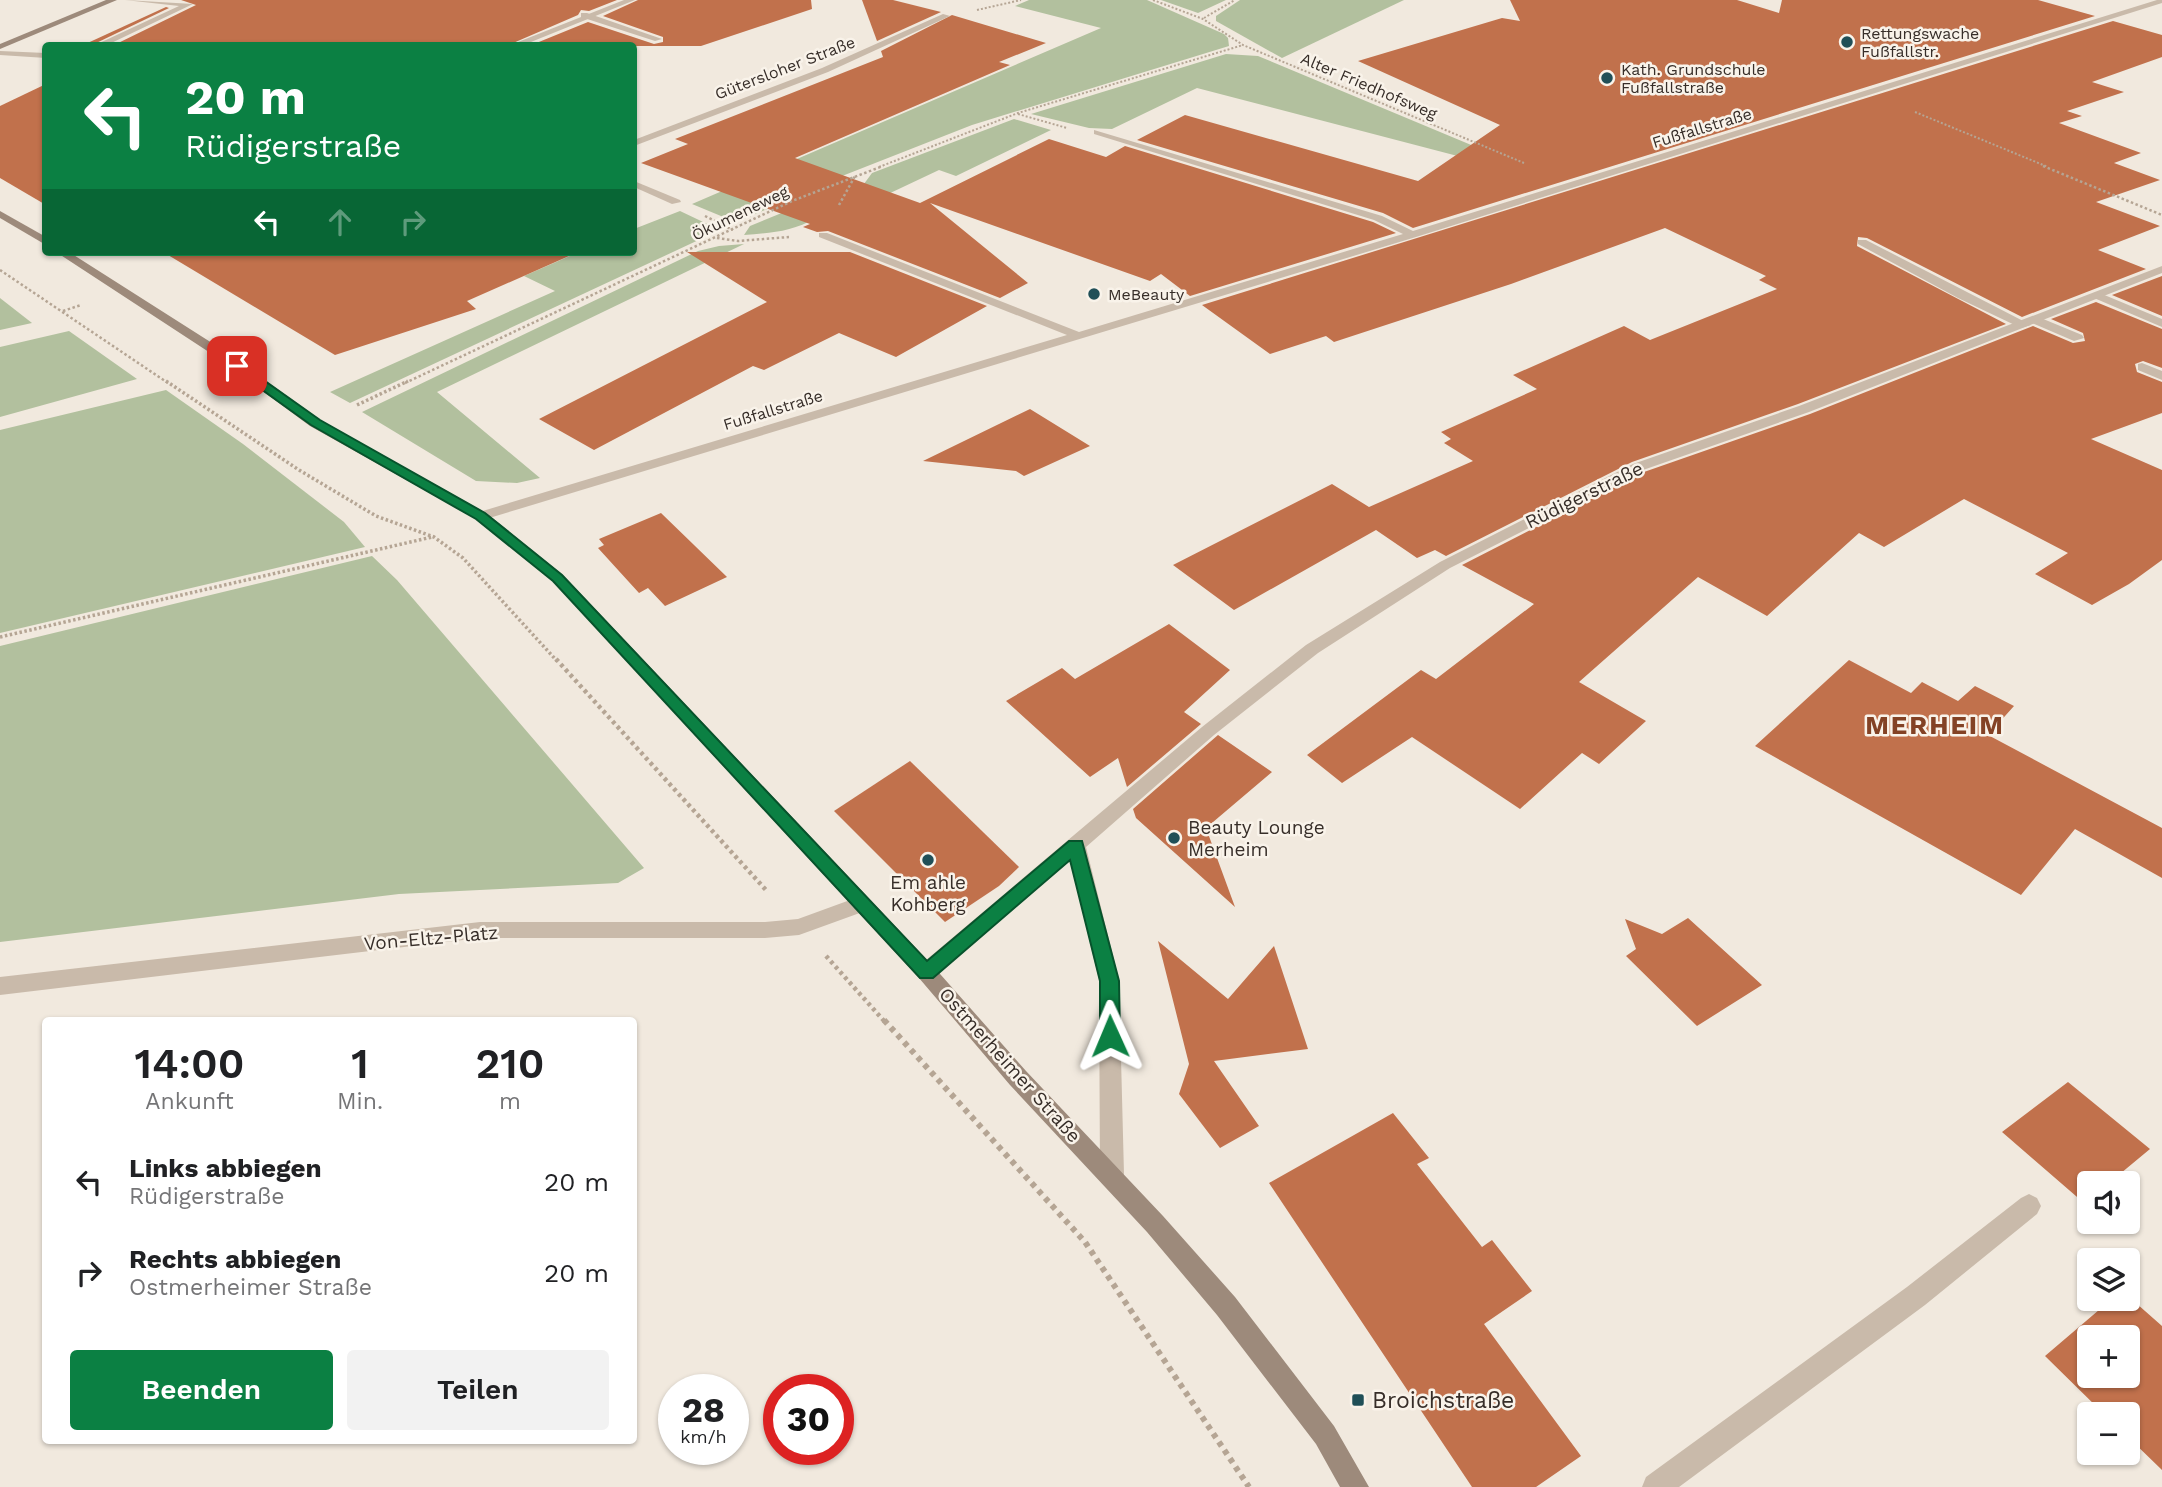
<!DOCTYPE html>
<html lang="de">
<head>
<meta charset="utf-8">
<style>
  body { margin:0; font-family:"Work Sans",sans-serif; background:#f2f2f2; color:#202124; height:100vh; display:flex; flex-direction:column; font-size:26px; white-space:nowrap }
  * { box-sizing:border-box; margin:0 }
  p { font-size:23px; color:#757577 }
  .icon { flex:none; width:38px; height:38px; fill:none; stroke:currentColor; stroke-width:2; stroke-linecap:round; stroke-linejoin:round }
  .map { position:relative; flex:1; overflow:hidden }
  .side { position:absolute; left:42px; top:1017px; width:595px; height:427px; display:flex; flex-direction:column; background:#fff; border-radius:7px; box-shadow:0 2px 5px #0004 }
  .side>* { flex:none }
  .banner { position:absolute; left:42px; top:42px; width:595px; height:214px; border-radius:7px; box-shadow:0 2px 5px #0004; background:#0b8043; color:#fff; overflow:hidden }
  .fabs { position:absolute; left:2077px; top:1171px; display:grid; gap:14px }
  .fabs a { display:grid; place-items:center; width:63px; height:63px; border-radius:7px; background:#fff; box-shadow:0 2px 5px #0004; font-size:35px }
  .speed { position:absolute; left:658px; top:1374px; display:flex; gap:14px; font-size:35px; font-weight:700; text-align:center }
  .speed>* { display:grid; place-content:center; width:91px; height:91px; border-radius:50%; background:#fff; box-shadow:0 2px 5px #0004; line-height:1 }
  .speed small { font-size:18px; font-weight:400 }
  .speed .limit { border:10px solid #d22; background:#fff; color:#111 }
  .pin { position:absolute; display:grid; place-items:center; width:60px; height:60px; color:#fff; margin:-30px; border-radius:14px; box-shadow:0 4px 10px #0006 }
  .me { position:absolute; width:77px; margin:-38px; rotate:359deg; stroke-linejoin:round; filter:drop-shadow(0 0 5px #0008) }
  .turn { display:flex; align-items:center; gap:24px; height:147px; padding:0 28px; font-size:32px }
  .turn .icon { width:91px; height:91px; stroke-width:2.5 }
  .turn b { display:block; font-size:49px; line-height:60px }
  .lanes { display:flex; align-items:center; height:66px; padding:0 28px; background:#0003; justify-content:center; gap:35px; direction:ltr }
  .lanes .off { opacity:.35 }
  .eta { display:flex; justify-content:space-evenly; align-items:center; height:119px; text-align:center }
  .eta b { font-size:42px; font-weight:600; line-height:49px }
  .primary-button { display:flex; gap:14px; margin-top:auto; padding:14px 28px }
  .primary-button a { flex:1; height:80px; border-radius:7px; background:#0b8043; color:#fff; font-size:28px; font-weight:600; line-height:80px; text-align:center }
  .primary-button a+a { background:#f2f2f2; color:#202124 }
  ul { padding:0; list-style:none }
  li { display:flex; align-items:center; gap:21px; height:91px; padding:0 28px }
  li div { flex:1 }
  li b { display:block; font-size:26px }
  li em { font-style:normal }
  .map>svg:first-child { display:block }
  .green { fill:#b2c09e }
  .building { fill:#c1714c; fill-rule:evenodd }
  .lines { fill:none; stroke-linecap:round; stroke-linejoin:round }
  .path-far4 { stroke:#b5a594; stroke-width:2; stroke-dasharray:2 2; stroke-linecap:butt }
  .path-far3 { stroke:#b5a594; stroke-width:2.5; stroke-dasharray:2.5 2.5; stroke-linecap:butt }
  .path-far2 { stroke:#b5a594; stroke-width:3.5; stroke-dasharray:2.5 2.5; stroke-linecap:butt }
  .path-far1 { stroke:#b5a594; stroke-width:4.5; stroke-dasharray:3.5 3.5; stroke-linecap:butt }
  .path { stroke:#b5a594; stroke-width:6; stroke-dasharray:5 5; stroke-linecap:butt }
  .lane { fill:#c9baaa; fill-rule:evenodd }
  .street { fill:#c9baaa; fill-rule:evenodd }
  .secondary { fill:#9d8a7b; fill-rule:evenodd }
  .route { fill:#0b8043; stroke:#07532c; stroke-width:2 }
  .poi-dot { fill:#204f57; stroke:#f9f3ea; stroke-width:2.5 }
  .labels { text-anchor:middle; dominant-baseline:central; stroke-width:5; stroke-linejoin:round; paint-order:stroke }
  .far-poi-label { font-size:16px; fill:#372e29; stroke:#f9f3ea; text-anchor:start }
  .far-street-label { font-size:16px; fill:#372e29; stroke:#f9f3ea }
  .street-label { font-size:19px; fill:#372e29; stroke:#f9f3ea }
  .poi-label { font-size:19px; fill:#372e29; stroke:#f9f3ea; text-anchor:start }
  .near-poi-label { font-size:23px; fill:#372e29; stroke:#f9f3ea; text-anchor:start }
  .district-label { font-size:26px; font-weight:bold; letter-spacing:2px; fill:#834225; stroke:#f9f3ea }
</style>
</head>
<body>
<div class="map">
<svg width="2162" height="1487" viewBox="0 0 2162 1487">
  <rect width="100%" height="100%" fill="#f1e9de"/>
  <!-- green -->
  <g class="green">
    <path d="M 1029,0 L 1147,0 L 1224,34 L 1228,38 L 1229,46 L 972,125 L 837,178 L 742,220 L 733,221 L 692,204 L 1101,28 L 1015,6 Z"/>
    <path d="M 1161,0 L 1226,0 L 1198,13 Z"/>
    <path d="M 1240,0 L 1404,0 L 1282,58 L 1216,21 L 1216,16 Z"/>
    <path d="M 1226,54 L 1258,56 L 1476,147 L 1515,171 L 1197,88 L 1112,129 L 1089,128 L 1031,114 Z"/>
    <path d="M 1014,119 L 1051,130 L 956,176 L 939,170 L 867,204 L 850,203 L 872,173 Z"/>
    <path d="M 811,201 L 815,218 C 793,232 769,233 744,235 L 750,226 Z"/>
    <path d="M 680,211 L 720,230 L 350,403 L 330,392 L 555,291 L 524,276 L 579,252 L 634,252 L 634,229 Z"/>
    <path d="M 744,244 L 437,392 L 540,478 L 517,483 L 476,481 L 362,412 L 698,251 L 719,246 Z"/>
    <path d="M 0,298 L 32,323 L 0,330 Z"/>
    <path d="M 69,331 L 137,379 L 0,417 L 0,347 Z"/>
    <path d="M 166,390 L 243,444 L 344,522 L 365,547 L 0,633 L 0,430 Z"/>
    <path d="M 372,556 L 397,580 L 644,868 L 618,883 L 399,894 L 0,942 L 0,646 Z"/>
  </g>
  <!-- building -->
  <g class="building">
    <path d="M 181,0 L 617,0 L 589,11 L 581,10 L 578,15 L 506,46 L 112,46 L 196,5 Z"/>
    <path d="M 638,0 L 811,0 L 812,9 L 701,46 L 529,46 L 588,22 L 654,44 L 663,42 L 663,37 L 603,16 Z"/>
    <path d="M 862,0 L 893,0 L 941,12 L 877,41 Z"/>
    <path d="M 1510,0 L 1737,0 L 1779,13 L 1782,0 L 2038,0 L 2095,16 L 1413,228 L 1383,213 L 1137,140 L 1185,115 L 1418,181 L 1500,125 L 1358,61 L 1502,18 L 1520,21 Z"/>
    <path d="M 166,7 L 169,8 L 90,46 L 81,46 Z"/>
    <path d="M 952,15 L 1046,43 L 999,62 L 1010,65 L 795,158 L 920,203 L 1049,139 L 1106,157 L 1125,146 L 1373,222 L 1396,233 L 1190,296 L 1161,274 L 1150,281 L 930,203 L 1028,283 L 1000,298 L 828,231 L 817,232 L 803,227 L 810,224 L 641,163 L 688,144 L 675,139 L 883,57 L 881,51 Z"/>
    <path d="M 2113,21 L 2162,35 L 2162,57 L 2092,82 L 2124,92 L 2067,111 L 2082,116 L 2059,123 L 2141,153 L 2114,163 L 2160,180 L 2096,202 L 2160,226 L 2098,250 L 2146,269 L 2022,317 L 1867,238 L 1858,237 L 1857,246 L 2006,324 L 1798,404 L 1632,462 L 1446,556 L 1435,550 L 1417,558 L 1376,530 L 1234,610 L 1173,565 L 1332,484 L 1369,507 L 1473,461 L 1444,443 L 1451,439 L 1441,432 L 1537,389 L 1513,375 L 1624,326 L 1650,340 L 1777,289 L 1759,280 L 1766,276 L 1665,228 L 1511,284 L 1334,342 L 1326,336 L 1270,354 L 1202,305 Z"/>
    <path d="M 46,84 L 46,205 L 0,178 L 0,106 Z"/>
    <path d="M 163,252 L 578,252 L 467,301 L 476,309 L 335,355 Z"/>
    <path d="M 687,252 L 850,252 L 987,306 L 896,357 L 839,333 L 764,370 L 753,366 L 594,450 L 539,419 L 767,302 Z"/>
    <path d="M 2162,276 L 2162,316 L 2112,295 Z"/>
    <path d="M 2096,302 L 2162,329 L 2162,368 L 2143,361 L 2135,364 L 2137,372 L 2162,382 L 2162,413 L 2091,439 L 2162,470 L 2162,560 L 2129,584 L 2092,605 L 2035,574 L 2068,553 L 1964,499 L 1884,547 L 1859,533 L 1767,616 L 1698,577 L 1579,682 L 1646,721 L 1599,764 L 1582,753 L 1520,809 L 1412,737 L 1342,783 L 1307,755 L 1421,670 L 1436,679 L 1534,604 L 1462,565 L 1644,472 L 1810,414 L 2033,326 L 2073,343 L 2085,341 L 2083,333 L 2051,319 Z"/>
    <path d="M 1030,409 L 1090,446 L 1024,476 L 1016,471 L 923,461 Z"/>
    <path d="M 661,513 L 727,577 L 665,606 L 648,588 L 639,593 L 598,548 L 604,545 L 599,539 Z"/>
    <path d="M 1169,624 L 1230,670 L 1184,712 L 1201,724 L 1127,787 L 1118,758 L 1090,777 L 1006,701 L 1062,668 L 1075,679 Z"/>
    <path d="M 1849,660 L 1911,693 L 1922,682 L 1958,701 L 1975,686 L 2014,706 L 1988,735 L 2162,828 L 2162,878 L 2075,829 L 2021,895 L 1755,746 Z"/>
    <path d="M 1218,735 L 1272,772 L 1206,828 L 1235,907 L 1136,818 L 1133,809 Z"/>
    <path d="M 910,761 L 1019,867 L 999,886 L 945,922 L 834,811 Z"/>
    <path d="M 1688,918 L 1762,985 L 1697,1026 L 1626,956 L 1636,949 L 1625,919 L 1662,934 Z"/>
    <path d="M 1158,941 L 1228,999 L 1274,946 L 1308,1049 L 1214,1061 L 1259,1126 L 1220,1148 L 1179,1094 L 1189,1064 Z"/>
    <path d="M 2068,1082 L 2150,1149 L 2109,1183 L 2090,1183 L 2090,1199 L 2084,1203 L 2002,1132 Z"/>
    <path d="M 1393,1113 L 1429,1158 L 1417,1164 L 1482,1247 L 1492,1240 L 1532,1291 L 1484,1324 L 1581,1456 L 1536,1487 L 1472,1487 L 1269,1183 Z"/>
    <path d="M 2128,1296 L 2162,1326 L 2162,1470 L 2128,1437 L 2128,1414 L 2104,1414 L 2045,1356 L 2113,1298 L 2128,1298 ZM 2090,1337 L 2128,1337 L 2128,1376 L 2090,1376 Z"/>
  </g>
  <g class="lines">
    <!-- path-far4 -->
    <g class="path-far4">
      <path d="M 1153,0 L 1203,19 L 1243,45 L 1524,163"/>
      <path d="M 977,10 L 1021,0"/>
      <path d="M 1204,18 L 1235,0"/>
      <path d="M 1915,112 L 2048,167"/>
      <path d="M 1018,114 L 1067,128"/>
      <path d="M 879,167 L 1018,113 L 1243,45"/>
    </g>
    <!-- path-far3 -->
    <g class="path-far3">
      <path d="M 2043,166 L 2162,215"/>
      <path d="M 839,205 L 855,176"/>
      <path d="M 705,216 L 733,230"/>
      <path d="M 717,238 L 738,241 L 789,237"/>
      <path d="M 0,270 L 168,383"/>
      <path d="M 63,311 L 81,305"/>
      <path d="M 405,383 L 792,201 L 883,166"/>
    </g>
    <!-- path-far2 -->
    <g class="path-far2">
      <path d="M 166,381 L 299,470 L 376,516 L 434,537 L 463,558 L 557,661"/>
      <path d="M 357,405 L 408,381"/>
      <path d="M 0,637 L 432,537"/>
    </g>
    <!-- path-far1 -->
    <g class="path-far1">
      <path d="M 556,659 L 766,890"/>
      <path d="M 826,956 L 885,1022"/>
    </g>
    <!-- path -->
    <path class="path" d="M 884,1020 L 1085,1242 L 1249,1487"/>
    <!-- lane -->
    <g class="lane">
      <path d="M 125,0 L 193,4 L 105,46 L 93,46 L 179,6 Z"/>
      <path d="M 581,13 L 587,13 L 662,39 L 655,41 L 581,17 Z"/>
      <path d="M 1858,240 L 1866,240 L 2031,325 L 2021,328 L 1958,298 L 1858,244 Z"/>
      <path d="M 2094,294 L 2102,294 L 2162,319 L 2162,327 L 2094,298 Z"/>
      <path d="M 2036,316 L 2082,335 L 2084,338 L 2074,341 L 2032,323 L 2032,317 Z"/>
      <path d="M 2142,363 L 2162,371 L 2162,380 L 2138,370 L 2138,364 Z"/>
      <path d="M 861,896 L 868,898 L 871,904 L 868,910 L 799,935 L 765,938 L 480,938 L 0,995 L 0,977 L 480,922 L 765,922 L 798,919 Z"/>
      <path d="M 2029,1194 L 2037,1198 L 2041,1206 L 2037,1214 L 1925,1305 L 1679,1487 L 1642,1487 L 1646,1477 L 1907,1287 L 2021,1198 Z"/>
    </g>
    <!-- street -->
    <g class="street">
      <path d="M 624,0 L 635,0 L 521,46 L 508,46 Z"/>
      <path d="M 2157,0 L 2162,0 L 2162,3 L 1416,237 L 486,519 L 476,519 L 474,516 L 476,513 L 1067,335 L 819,237 L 819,233 L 827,233 L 1079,332 L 1403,234 L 1374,220 L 1094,134 L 1094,130 L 1382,216 L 1413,231 Z"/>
      <path d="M 943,14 L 950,16 L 828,72 L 634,146 L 634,140 L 822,68 Z"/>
      <path d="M 0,51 L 46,53 L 46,58 L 0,55 Z"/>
      <path d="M 634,181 L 680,200 L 681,202 L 672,204 L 634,187 Z"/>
      <path d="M 2162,266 L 2162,273 L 1809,412 L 1643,470 L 1450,568 L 1318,653 L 1214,735 L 1086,847 L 1119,980 L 1124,1174 L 1120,1182 L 1112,1185 L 1104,1182 L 1100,1174 L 1099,980 L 1070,860 L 933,978 L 926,981 L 919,978 L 916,972 L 919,966 L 1202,727 L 1306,645 L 1440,562 L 1633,464 L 1799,406 Z"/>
    </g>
    <!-- secondary -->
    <g class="secondary">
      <path d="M 106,0 L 117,0 L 0,49 L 0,44 Z"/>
      <path d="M 0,211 L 46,237 L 46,245 L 0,218 Z"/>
      <path d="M 56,252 L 69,252 L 223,350 L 320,420 L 486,513 L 563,575 L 933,966 L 1026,1071 L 1163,1216 L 1235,1297 L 1334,1426 L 1369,1487 L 1340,1487 L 1316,1444 L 1217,1315 L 1147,1232 L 1010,1085 L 919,978 L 553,581 L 476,519 L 310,426 L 215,356 Z"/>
    </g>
  </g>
  <!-- route -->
  <path class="route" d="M 233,364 L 241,364 L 320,420 L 485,513 L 562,575 L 927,961 L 1069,841 L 1082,841 L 1119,981 L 1120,1036 L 1117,1042 L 1110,1045 L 1103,1042 L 1100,1036 L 1100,981 L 1070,860 L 933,978 L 920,978 L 553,581 L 476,519 L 311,425 L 233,369 Z"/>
  <!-- markers -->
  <g class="poi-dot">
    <circle cx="1847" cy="42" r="7"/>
    <circle cx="1607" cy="78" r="7"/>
    <circle cx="1094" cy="294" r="7"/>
    <circle cx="1174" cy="838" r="7"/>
    <circle cx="928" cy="860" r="7"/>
    <rect x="1351" y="1393" width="14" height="14" rx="3.5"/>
  </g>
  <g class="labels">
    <!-- far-poi labels -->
    <g class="far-poi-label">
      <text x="1861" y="33">Rettungswache<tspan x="1861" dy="18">Fußfallstr.</tspan></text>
      <text x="1621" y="69">Kath. Grundschule<tspan x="1621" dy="18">Fußfallstraße</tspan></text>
      <text x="1108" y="294">MeBeauty</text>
    </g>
    <!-- far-street labels -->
    <g class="far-street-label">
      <text transform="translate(785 68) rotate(-21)">Gütersloher Straße</text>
      <text transform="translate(1369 86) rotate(23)">Alter Friedhofsweg</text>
      <text transform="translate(1702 128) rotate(-17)">Fußfallstraße</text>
      <text transform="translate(740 213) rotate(-26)">Ökumeneweg</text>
      <text transform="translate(773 410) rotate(-17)">Fußfallstraße</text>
    </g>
    <!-- street labels -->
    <g class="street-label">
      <text transform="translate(1584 495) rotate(-26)">Rüdigerstraße</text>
      <text transform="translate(431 938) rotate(-5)">Von-Eltz-Platz</text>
      <text transform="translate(1010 1065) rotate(48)">Ostmerheimer Straße</text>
    </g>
    <!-- poi labels -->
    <g class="poi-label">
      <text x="1188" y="827">Beauty Lounge<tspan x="1188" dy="22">Merheim</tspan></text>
      <text x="928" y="882" text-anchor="middle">Em ahle<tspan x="928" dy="22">Kohberg</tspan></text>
    </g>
    <!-- near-poi labels -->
    <g class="near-poi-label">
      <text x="1372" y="1400">Broichstraße</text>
    </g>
    <!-- district labels -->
    <g class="district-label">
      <text x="1935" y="725">MERHEIM</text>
    </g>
  </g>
</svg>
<div class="fabs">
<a><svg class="icon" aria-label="sound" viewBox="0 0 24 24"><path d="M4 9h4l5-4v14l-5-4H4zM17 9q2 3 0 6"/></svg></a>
<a><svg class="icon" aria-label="layers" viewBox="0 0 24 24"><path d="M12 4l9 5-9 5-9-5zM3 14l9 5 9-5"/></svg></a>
<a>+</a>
<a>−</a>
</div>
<div class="speed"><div>28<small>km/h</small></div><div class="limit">30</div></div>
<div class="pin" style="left:237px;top:366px;background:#d93025"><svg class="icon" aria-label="arrive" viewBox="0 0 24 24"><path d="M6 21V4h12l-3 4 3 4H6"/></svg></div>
<svg class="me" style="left:1110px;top:1036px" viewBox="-20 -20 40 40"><path d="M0-17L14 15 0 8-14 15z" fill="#0b8043" stroke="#fff" stroke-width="4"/></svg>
<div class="banner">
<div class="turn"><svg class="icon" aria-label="left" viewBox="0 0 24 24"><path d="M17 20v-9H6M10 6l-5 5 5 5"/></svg><div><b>20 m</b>Rüdigerstraße</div></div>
<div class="lanes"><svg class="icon" aria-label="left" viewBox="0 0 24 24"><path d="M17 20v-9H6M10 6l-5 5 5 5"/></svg><svg class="icon off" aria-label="ahead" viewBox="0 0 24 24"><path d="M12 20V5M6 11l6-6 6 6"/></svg><svg class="icon off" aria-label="right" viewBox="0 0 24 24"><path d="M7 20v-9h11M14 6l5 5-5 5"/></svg></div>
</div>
<section class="side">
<div class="eta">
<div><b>14:00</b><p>Ankunft</p></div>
<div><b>1</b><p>Min.</p></div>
<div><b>210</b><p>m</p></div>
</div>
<ul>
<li><svg class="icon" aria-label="left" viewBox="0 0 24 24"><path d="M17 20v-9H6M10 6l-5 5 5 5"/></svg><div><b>Links abbiegen</b><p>Rüdigerstraße</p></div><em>20 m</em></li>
<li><svg class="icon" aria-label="right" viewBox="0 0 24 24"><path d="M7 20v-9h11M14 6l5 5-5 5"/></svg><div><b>Rechts abbiegen</b><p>Ostmerheimer Straße</p></div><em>20 m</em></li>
</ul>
<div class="primary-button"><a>Beenden</a><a>Teilen</a></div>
</section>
</div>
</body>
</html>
